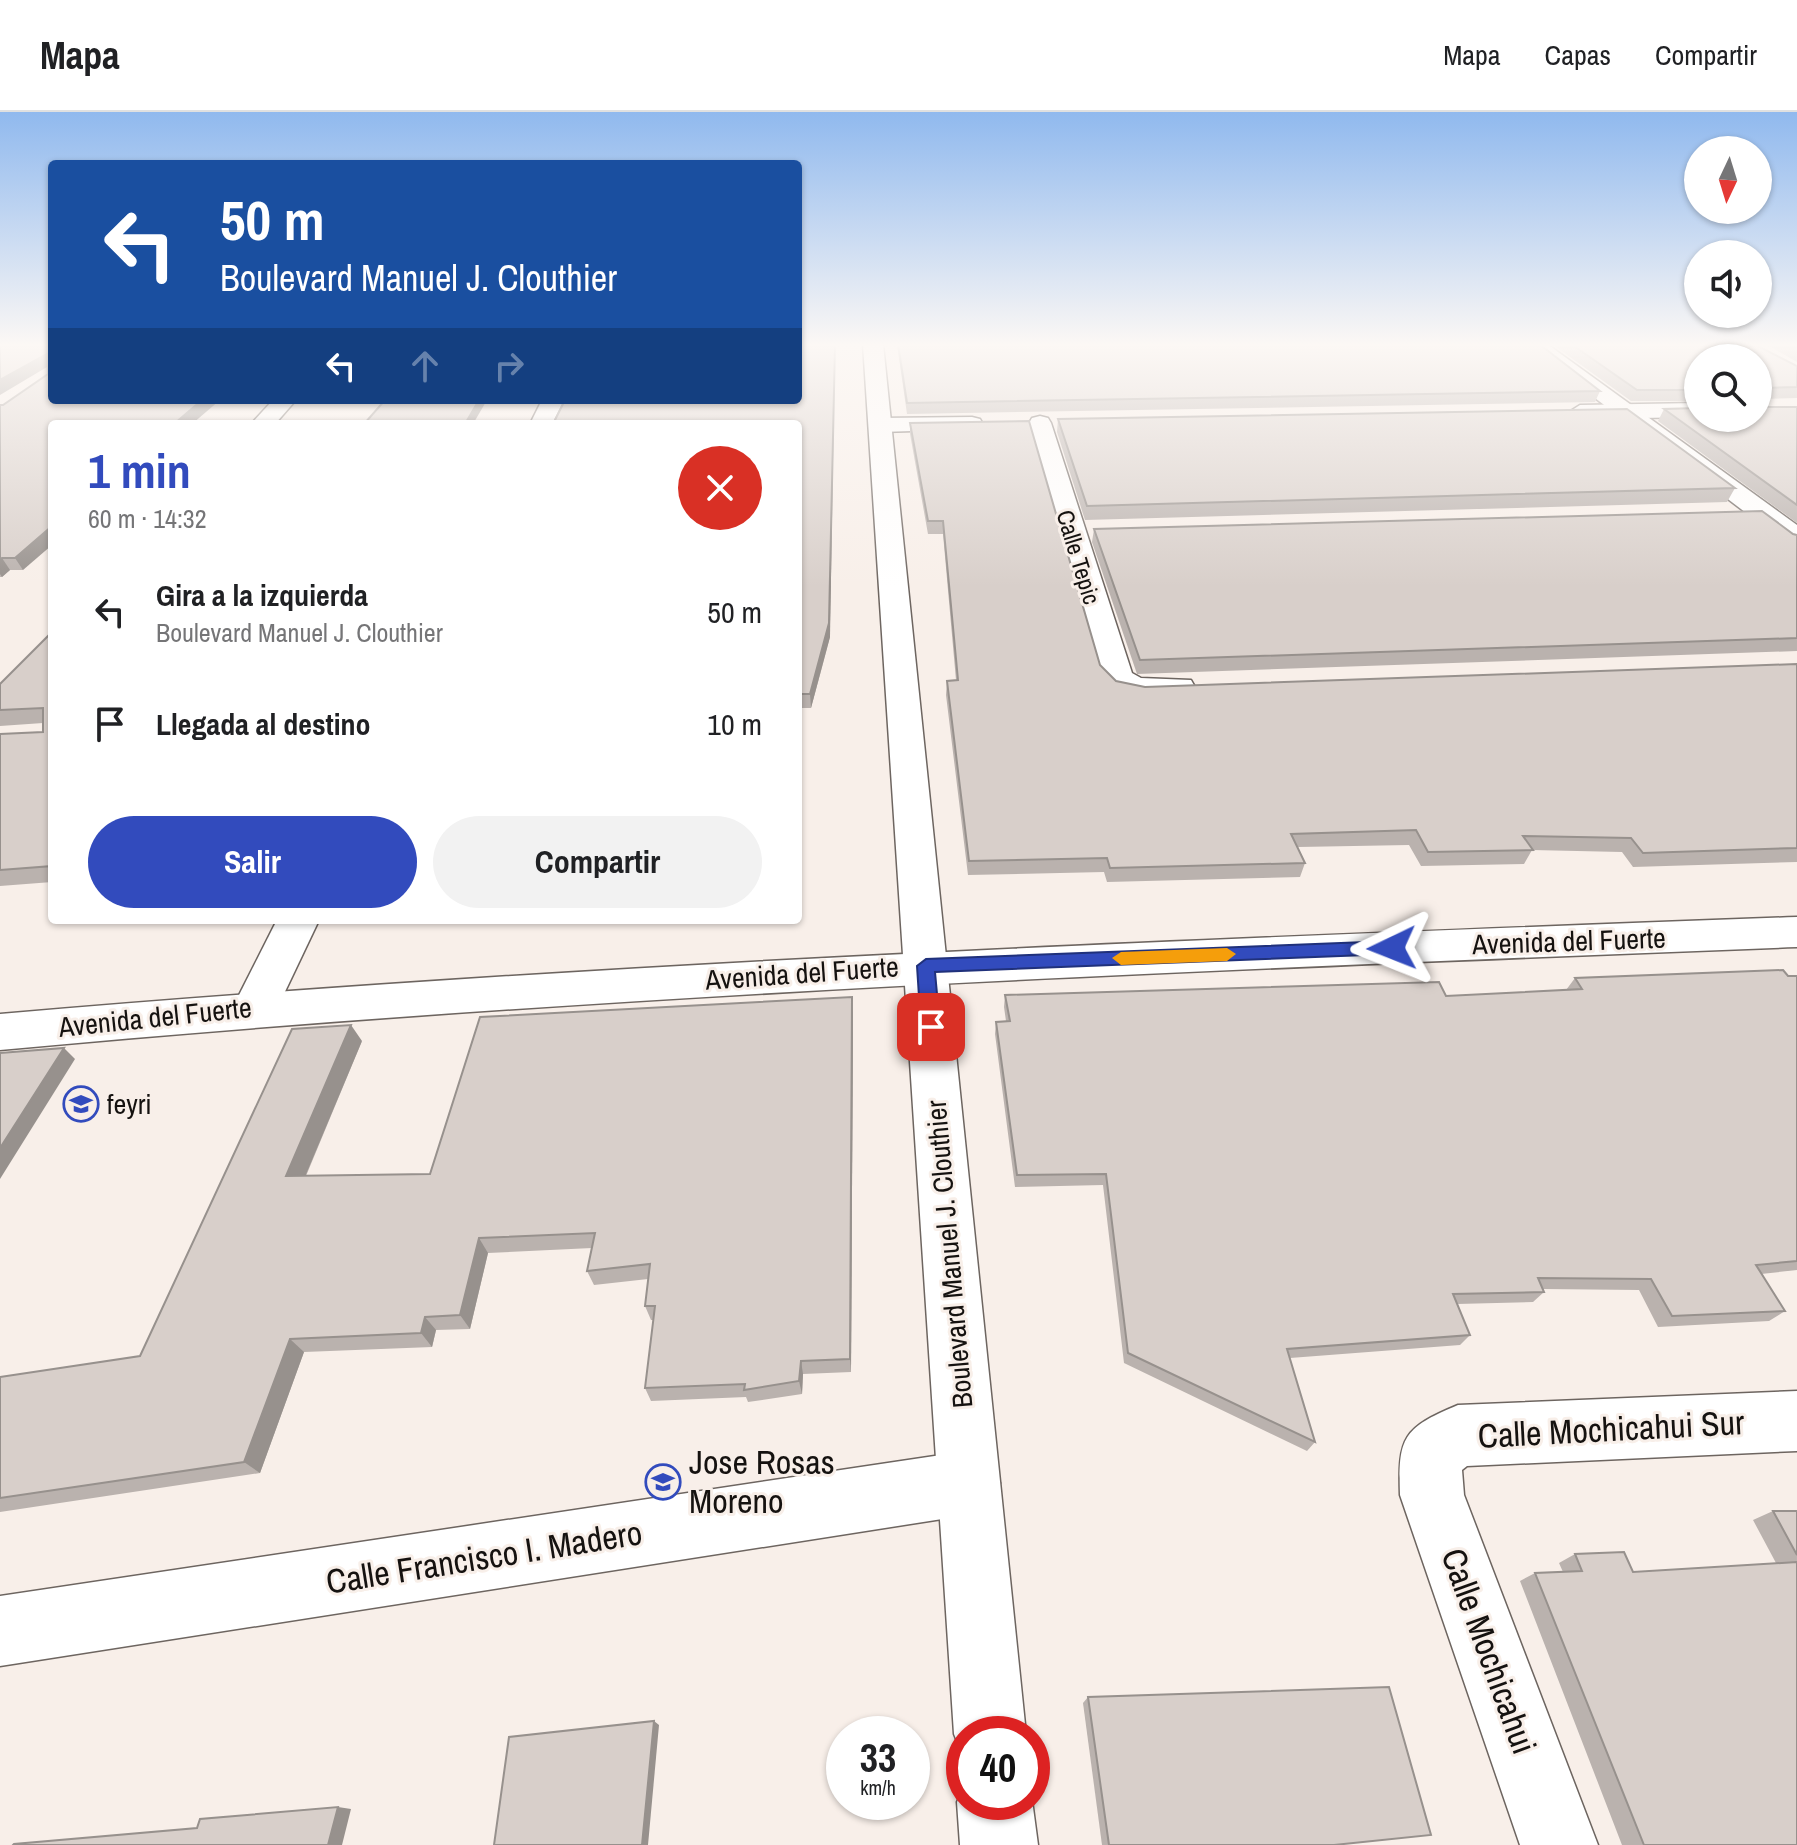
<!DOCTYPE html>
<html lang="es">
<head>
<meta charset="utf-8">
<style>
  body { margin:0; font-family:"Archivo Narrow",sans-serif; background:#f2f2f2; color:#202124; height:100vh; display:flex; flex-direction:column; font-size:30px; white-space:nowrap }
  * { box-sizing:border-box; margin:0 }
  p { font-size:26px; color:#757577 }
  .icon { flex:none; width:44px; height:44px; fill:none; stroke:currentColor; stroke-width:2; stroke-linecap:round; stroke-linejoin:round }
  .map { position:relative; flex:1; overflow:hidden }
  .details { position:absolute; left:48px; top:308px; width:754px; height:504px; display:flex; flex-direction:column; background:#fff; border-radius:8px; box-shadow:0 2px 6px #0004 }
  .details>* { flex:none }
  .guide { position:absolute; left:48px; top:48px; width:754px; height:244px; border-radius:8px; box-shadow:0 2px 6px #0004; background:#1a4fa0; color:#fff; overflow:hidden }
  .needle { width:52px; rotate:184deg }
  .fabs { position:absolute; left:1684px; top:24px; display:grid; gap:16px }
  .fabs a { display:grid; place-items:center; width:88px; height:88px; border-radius:50%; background:#fff; box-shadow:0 2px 6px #0004; font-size:40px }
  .speed { position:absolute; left:826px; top:1604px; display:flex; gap:16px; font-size:40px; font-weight:700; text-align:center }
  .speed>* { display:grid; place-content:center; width:104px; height:104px; border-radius:50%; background:#fff; box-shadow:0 2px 6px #0004; line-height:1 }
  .speed small { font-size:20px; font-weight:400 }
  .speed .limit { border:12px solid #d22; background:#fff; color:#111 }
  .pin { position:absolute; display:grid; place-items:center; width:68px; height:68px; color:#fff; margin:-34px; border-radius:16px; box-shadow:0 4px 12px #0006 }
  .me { position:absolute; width:88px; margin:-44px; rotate:268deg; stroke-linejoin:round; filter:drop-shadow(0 0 6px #0008) }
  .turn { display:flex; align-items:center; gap:28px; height:168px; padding:0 40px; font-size:36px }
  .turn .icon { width:104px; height:104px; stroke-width:2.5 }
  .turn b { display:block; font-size:56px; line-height:68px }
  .lanes { display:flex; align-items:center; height:76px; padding:0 40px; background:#0003; justify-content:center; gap:40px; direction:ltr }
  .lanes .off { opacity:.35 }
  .round { display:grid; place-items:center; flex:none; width:84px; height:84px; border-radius:42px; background:#f2f2f2 }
  .head { display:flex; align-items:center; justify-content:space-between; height:136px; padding:0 40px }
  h1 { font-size:48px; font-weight:800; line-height:60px; color:#324bbd }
  .primary-button { display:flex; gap:16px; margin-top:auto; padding:16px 40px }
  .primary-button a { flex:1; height:92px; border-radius:48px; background:#324bbd; color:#fff; font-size:32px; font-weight:800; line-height:92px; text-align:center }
  .primary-button a+a { background:#f2f2f2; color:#202124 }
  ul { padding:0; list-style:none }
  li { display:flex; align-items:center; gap:24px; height:112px; padding:0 40px }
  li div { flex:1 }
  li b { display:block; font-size:30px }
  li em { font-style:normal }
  header { display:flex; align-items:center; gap:48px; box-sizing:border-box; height:112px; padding:0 40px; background:#fff; border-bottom:2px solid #e0e0e0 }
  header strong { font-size:38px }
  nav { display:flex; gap:44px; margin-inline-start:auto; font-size:28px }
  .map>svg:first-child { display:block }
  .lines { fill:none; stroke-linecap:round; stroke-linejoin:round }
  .minor-casing { stroke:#6d6560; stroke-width:3 }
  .tertiary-casing { stroke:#6d6560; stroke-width:3 }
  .primary-casing { stroke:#6d6560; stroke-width:3 }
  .minor { fill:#fff; fill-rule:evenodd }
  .tertiary { fill:#fff; fill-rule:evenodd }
  .primary { fill:#fff; fill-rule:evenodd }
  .wall { fill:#bab2ae }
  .shaded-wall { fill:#97918d }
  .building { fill:#d8cfca; stroke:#97918d; stroke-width:2 }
  .route { fill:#324bbd; stroke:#20317b; stroke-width:2 }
  .slow { fill:#f59e0b }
  .labels { text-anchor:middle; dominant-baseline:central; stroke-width:6; stroke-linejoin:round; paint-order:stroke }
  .far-street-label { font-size:24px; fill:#151210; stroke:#f8efe9 }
  .street-label { font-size:28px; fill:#151210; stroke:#f8efe9 }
  .poi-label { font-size:28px; fill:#151210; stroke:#f8efe9; text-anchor:start }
  .near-street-label { font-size:34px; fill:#151210; stroke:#f8efe9 }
  .near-poi-label { font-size:34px; fill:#151210; stroke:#f8efe9; text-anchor:start }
</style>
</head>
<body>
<header>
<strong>Mapa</strong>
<nav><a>Mapa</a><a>Capas</a><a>Compartir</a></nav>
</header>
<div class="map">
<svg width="1797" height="1733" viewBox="0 0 1797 1733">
  <rect width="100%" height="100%" fill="#f8efe9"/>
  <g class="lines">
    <defs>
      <g id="minor">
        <path d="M 273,288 L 296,288 L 275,312 L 251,312 Z"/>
        <path d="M 542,288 L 564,288 L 552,312 L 530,312 Z"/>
        <path d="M 1698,291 L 1698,305 L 1580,307 L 1569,300 L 1580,293 Z"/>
        <path d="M 1040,304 L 1048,306 L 1051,311 L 1132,561 L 1141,566 L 1191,568 L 1195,575 L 1191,582 C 1164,589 1118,592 1101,566 L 1029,311 L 1032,306 Z"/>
        <path d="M 972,305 L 980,307 L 983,312 L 980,317 L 880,320 L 872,318 L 869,313 L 872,308 L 880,306 Z"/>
        <path d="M 277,808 L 319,808 L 272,907 L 256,912 L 240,907 L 233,895 Z"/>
        <path d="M 1797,1279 L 1797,1339 L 1467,1354 L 1462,1358 L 1464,1383 L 1598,1733 L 1520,1733 L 1400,1383 C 1398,1325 1403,1316 1458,1293 Z"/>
        <path d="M 968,1339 L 990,1349 L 1000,1371 L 990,1393 L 968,1403 L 0,1554 L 0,1484 Z"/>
      </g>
      <path id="tertiary" d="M 1797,805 L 1797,835 C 1197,858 598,882 0,938 L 0,902 C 598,850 1197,827 1797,805 Z"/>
      <g id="primary">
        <path d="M 863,232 L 883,232 L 1026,1622 L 964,1622 L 964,1647 L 954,1622 Z"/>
        <path d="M 1524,232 L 1547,232 L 1797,413 L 1797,434 L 1787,432 Z"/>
        <path d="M 964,1674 L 964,1690 L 1032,1688 L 1038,1733 L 960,1733 L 957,1690 Z"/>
      </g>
    </defs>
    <!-- minor casing -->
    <use href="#minor" class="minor-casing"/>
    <!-- tertiary casing -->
    <use href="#tertiary" class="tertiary-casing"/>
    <!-- primary casing -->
    <use href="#primary" class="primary-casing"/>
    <!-- minor -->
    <use href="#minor" class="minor"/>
    <!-- tertiary -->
    <use href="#tertiary" class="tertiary"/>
    <!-- primary -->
    <use href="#primary" class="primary"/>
  </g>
  <!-- wall -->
  <g class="wall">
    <path d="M 52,232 L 23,458 L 10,458 L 2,465 L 0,465 L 0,293 L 3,293 L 48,262 Z"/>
    <path d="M 897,232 L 1539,232 L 1600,279 L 1595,290 L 907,302 Z"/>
    <path d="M 1552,232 L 1754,232 L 1797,254 L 1797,286 L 1762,287 L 1762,295 L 1797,295 L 1797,411 L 1658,309 L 1664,297 L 1758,306 L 1698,246 L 1698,289 L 1631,289 Z"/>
    <path d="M 1766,232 L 1797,232 L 1797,250 Z"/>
    <path d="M 1058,307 L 1735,376 L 1727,390 L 1085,408 L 1057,320 Z"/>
    <path d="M 910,311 L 1100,553 L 1116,569 L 1145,575 L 1797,552 L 1797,750 L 1633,755 L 1622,740 L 1532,738 L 1524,752 L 1421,754 L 1409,733 L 1298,735 L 1305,751 L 1300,765 L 1107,770 L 1104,760 L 968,763 L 946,583 L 947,569 L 956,568 L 943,422 L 928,422 L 910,322 Z"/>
    <path d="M 798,312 L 830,525 L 811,596 L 798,596 Z"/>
    <path d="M 1094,417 L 1793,422 L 1797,423 L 1797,539 L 1137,562 L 1092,430 Z"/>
    <path d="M 52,520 L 52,770 L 0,774 L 0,622 L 43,620 L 43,611 L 0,614 L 0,572 Z"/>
    <path d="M 1797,864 L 1797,1158 L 1761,1162 L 1785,1199 L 1769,1209 L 1658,1215 L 1639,1178 L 1543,1177 L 1544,1180 L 1533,1190 L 1457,1192 L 1470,1223 L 1460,1233 L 1290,1246 L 1315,1330 L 1307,1339 L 1124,1251 L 1103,1073 L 1015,1075 L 995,922 L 996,910 L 1006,909 L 1004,895 L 1005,883 L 1446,884 L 1566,878 L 1575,866 Z"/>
    <path d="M 853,901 L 851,1260 L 803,1262 L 802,1282 L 748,1290 L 746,1285 L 651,1289 L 645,1276 L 653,1208 L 651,1208 L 645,1194 L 648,1167 L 594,1173 L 587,1159 L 592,1136 L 488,1141 L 470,1217 L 436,1218 L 432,1235 L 304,1240 L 260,1361 L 0,1400 L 0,1265 L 140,1244 L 362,929 L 306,1064 L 430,1062 Z"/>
    <path d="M 1773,1399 L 1797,1399 L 1797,1733 L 1622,1733 L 1520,1469 L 1535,1461 L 1563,1460 L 1559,1451 L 1575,1442 L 1633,1460 L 1776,1451 L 1753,1408 Z"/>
    <path d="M 1088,1585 L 1431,1723 L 1336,1733 L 1102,1733 L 1083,1591 Z"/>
  </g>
  <!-- shaded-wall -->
  <g class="shaded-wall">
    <path d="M 835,232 L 830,525 L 811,596 L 810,582 Z"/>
    <path d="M 47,242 L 52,252 L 0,283 L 0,268 Z"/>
    <path d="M 202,288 L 220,288 L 192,312 L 174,312 Z"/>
    <path d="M 479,288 L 487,288 L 473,312 L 465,312 Z"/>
    <path d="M 52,414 L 52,433 L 23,458 L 15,446 Z"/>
    <path d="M 2,446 L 10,458 L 2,465 L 0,462 L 0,447 Z"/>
    <path d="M 852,885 L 853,901 L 851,1260 L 850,1247 Z"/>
    <path d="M 351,913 L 362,929 L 299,1079 L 286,1064 Z"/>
    <path d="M 64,936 L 75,947 L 0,1067 L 0,1036 Z"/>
    <path d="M 479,1126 L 488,1141 L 470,1217 L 460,1203 Z"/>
    <path d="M 425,1205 L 436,1218 L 432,1235 L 421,1221 Z"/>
    <path d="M 290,1227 L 304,1240 L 260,1361 L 244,1350 Z"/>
    <path d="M 801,1249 L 803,1262 L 802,1282 L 799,1269 Z"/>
    <path d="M 654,1609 L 659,1613 L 648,1733 L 642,1733 Z"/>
    <path d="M 338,1695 L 351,1697 L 342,1733 L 328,1733 Z"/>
  </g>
  <!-- building -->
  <g class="building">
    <path d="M 0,232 L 52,232 L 52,288 L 202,288 L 174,312 L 52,312 L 52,414 L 15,446 L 2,446 L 0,447 L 0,293 L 3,293 L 48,262 L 47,242 L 0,268 Z"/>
    <path d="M 798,232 L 835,232 L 829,511 L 810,582 L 798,582 L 798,312 L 553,312 L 565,288 L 798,288 Z"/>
    <path d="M 898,232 L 1539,232 L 1600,279 L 907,291 Z"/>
    <path d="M 1571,232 L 1754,232 L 1797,254 L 1797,275 L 1764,276 L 1761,279 L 1762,295 L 1797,295 L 1797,393 L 1664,297 L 1698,296 L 1698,306 L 1758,306 L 1758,246 L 1698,246 L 1698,278 L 1637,278 Z"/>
    <path d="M 385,288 L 479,288 L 465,312 L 364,312 Z"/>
    <path d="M 1627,297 L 1735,376 L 1087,394 L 1058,307 Z"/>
    <path d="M 1029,309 L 1100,553 L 1116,569 L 1145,575 L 1797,552 L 1797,736 L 1643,741 L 1631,726 L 1523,724 L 1533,738 L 1428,740 L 1416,718 L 1291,722 L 1305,751 L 1110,756 L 1107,746 L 969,749 L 947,569 L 958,568 L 943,409 L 928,409 L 910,311 Z"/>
    <path d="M 1762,399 L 1793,422 L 1797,423 L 1797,526 L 1140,548 L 1094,417 Z"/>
    <path d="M 52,520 L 52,754 L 0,758 L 0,622 L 43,620 L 43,596 L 0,598 L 0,572 Z"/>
    <path d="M 1783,858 L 1788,864 L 1797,864 L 1797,1149 L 1756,1153 L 1785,1199 L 1672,1204 L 1651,1167 L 1538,1166 L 1544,1180 L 1453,1182 L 1470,1223 L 1287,1237 L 1315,1330 L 1128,1241 L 1106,1062 L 1017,1063 L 996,910 L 1010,909 L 1005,883 L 1439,870 L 1446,884 L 1582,877 L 1575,866 Z"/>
    <path d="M 852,885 L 850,1247 L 801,1249 L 799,1269 L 744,1278 L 745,1272 L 645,1276 L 655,1194 L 645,1194 L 650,1152 L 587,1159 L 595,1121 L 479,1126 L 460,1203 L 425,1205 L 421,1221 L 290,1227 L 244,1350 L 0,1386 L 0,1265 L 140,1244 L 292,917 L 351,913 L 286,1064 L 430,1062 L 480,905 Z"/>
    <path d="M 64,936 L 0,1036 L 0,941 Z"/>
    <path d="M 1773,1399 L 1797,1399 L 1797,1443 Z"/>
    <path d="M 1624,1440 L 1633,1460 L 1797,1450 L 1797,1733 L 1644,1733 L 1535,1461 L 1582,1459 L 1575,1442 Z"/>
    <path d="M 1389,1575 L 1431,1723 L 1334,1733 L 1109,1733 L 1088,1585 Z"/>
    <path d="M 654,1609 L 642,1733 L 494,1733 L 509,1625 Z"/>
    <path d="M 338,1695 L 328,1733 L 13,1733 L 14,1732 L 197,1716 L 200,1707 Z"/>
  </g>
  <!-- sky -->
  <linearGradient id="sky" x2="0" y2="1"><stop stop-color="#90b9ee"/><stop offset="0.49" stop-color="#fcf8f5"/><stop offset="1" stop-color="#fcf8f5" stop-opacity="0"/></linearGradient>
  <rect width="1797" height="475" fill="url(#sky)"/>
  <!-- route -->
  <path class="route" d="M 1392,829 L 1401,836 L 1392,842 L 935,860 L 940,915 L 937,920 L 924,920 L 921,915 L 917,854 L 926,847 Z"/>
  <!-- slow -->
  <path class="slow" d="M 1227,836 L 1236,842 L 1227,849 L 1121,853 L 1112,846 L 1121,840 Z"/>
  <!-- icons -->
  <defs>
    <symbol id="school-ring" viewBox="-11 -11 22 22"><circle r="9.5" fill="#f8efe9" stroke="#324bbd" stroke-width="1.5"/><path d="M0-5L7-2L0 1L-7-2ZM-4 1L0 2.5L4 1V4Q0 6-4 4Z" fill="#324bbd"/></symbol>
  </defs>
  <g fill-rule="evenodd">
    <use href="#school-ring" x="61" y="972" width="40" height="40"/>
    <use href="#school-ring" x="643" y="1350" width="40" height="40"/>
  </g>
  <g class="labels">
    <!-- far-street labels -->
    <g class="far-street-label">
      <text transform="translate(1079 445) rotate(73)">Calle Tepic</text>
    </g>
    <!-- street labels -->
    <g class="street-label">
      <text transform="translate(1569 829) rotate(-2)">Avenida del Fuerte</text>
      <text transform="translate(802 861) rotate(-4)">Avenida del Fuerte</text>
      <text transform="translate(155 905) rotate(-6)">Avenida del Fuerte</text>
      <text transform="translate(949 1142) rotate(-95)">Boulevard Manuel J. Clouthier</text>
    </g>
    <!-- poi labels -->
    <g class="poi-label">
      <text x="107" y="992">feyri</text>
    </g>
    <!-- near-street labels -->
    <g class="near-street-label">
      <text transform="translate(1611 1317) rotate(-3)">Calle Mochicahui Sur</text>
      <text transform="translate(484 1445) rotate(-9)">Calle Francisco I. Madero</text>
      <text transform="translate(1489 1539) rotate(70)">Calle Mochicahui</text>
    </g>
    <!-- near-poi labels -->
    <g class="near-poi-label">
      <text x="689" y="1350">Jose Rosas<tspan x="689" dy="39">Moreno</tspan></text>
    </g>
  </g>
</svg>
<div class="fabs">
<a><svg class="needle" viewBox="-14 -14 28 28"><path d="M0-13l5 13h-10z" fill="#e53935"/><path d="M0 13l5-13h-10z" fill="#757577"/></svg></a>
<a><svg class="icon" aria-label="sound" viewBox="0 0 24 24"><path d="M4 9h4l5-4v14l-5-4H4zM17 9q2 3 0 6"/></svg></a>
<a><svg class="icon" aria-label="search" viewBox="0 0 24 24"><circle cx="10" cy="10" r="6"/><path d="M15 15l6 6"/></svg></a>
</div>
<div class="speed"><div>33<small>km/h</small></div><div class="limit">40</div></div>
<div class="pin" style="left:931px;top:915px;background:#d93025"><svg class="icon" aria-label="arrive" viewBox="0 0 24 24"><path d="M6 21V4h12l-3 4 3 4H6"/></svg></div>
<svg class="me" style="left:1392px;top:836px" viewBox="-20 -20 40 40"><path d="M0-17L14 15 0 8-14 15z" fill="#324bbd" stroke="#fff" stroke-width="4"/></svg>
<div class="guide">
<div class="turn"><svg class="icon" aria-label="left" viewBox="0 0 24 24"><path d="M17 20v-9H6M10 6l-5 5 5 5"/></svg><div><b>50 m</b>Boulevard Manuel J. Clouthier</div></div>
<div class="lanes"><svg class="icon" aria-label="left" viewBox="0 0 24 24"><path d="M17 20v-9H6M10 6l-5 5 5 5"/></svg><svg class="icon off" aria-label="ahead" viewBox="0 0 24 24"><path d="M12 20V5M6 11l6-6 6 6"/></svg><svg class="icon off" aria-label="right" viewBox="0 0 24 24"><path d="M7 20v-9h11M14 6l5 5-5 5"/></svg></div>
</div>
<section class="details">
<div class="head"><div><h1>1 min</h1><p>60 m · 14:32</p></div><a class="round" style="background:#d93025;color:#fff"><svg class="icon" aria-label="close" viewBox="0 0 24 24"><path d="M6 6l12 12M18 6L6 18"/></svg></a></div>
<ul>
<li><svg class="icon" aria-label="left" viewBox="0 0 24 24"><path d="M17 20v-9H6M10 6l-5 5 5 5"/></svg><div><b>Gira a la izquierda</b><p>Boulevard Manuel J. Clouthier</p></div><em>50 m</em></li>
<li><svg class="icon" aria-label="arrive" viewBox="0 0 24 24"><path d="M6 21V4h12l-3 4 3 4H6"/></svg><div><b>Llegada al destino</b></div><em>10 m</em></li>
</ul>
<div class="primary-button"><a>Salir</a><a>Compartir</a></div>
</section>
</div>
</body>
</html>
